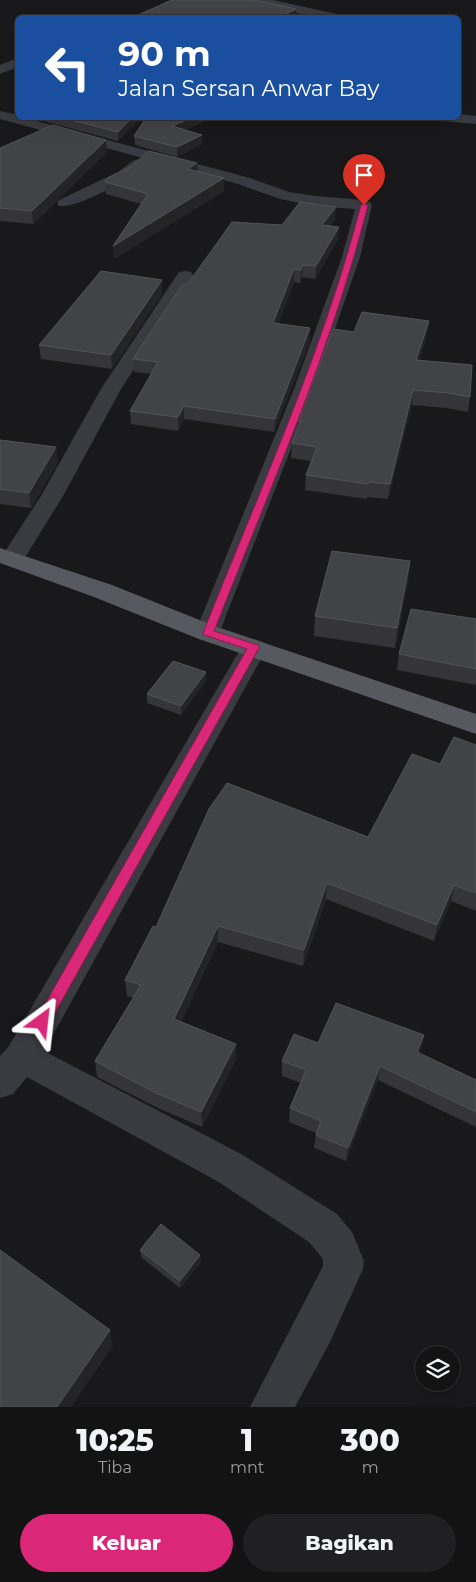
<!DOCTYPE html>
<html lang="id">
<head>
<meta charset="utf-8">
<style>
  body { margin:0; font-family:Montserrat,sans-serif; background:#202022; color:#f1f3f6; height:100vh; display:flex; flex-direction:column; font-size:19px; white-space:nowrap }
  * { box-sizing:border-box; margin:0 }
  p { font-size:16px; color:#9d9ea0 }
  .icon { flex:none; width:28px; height:28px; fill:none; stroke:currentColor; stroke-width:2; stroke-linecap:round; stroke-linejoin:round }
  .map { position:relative; height:1407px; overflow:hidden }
  .sheet { display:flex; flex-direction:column; background:#131314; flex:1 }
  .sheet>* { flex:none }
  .banner { position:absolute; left:15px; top:15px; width:446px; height:105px; border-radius:8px; box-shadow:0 5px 20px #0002,0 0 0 1px #323234; background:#1a4fa0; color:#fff; overflow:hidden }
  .fabs { position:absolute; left:415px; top:1346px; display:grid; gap:10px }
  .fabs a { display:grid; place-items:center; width:45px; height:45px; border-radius:50%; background:#131314; box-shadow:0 5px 20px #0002,0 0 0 1px #323234; font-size:25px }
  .pin { position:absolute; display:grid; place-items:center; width:42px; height:42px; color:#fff; margin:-51px -21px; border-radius:50% 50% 50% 0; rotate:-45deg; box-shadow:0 0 5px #0007 }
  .pin .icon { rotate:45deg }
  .me { position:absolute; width:55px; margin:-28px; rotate:30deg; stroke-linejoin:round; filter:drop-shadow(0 0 4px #0008) }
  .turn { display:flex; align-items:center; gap:18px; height:105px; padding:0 20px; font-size:22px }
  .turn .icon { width:65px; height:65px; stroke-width:2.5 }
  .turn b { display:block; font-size:35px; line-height:42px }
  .eta { display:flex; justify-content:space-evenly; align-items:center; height:85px; text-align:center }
  .eta b { font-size:30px; font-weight:800; line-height:35px }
  .cta { display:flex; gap:10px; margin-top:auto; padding:10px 20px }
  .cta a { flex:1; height:58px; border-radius:30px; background:#db2777; color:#fff; font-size:20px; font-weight:800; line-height:58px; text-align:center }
  .cta a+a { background:#202022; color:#f1f3f6 }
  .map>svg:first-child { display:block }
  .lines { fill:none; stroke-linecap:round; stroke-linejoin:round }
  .minor { fill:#3a3b40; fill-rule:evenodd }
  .major { fill:#56595f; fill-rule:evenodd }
  .wall { fill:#353539 }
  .shaded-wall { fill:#242427 }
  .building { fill:#424347; stroke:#525459 }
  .route { fill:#db2777; stroke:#8e194d }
</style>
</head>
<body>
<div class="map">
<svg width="476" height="1407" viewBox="0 0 476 1407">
  <rect width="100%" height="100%" fill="#19191b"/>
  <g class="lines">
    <!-- minor -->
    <g class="minor">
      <path d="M 251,0 L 273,0 L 341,15 L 343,18 L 319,18 L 253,3 Z"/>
      <path d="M 18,58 L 18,67 L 0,74 L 0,65 Z"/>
      <path d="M 0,111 L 18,115 L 18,118 L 25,118 L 250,178 L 289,192 L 315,196 L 364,200 L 370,202 L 372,205 L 360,257 L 314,389 L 217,639 L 208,641 L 199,639 L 195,633 L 294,389 L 342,257 L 355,209 L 315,206 L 280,199 L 238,184 L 0,119 Z"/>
      <path d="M 459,114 L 476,116 L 476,124 L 443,121 L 441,118 L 459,118 Z"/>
      <path d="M 138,159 L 143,161 L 146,164 C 136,177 74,210 59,206 L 57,203 L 59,200 L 118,172 L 133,161 Z"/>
      <path d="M 185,271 L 191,272 L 194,276 L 121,389 L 63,496 L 21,564 L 12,566 L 3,564 L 0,559 L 41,496 L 101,389 L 179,272 Z"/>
      <path d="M 254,639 L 263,642 L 267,648 L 44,1051 L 243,1155 L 337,1214 L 352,1232 L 364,1261 L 363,1269 L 330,1342 L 295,1407 L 250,1407 L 323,1266 L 323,1259 L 309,1242 L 217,1181 L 27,1077 L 13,1094 L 0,1098 L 0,1056 L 9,1046 L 241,648 L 245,642 Z"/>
    </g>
    <!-- major -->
    <path class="major" d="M 0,548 L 112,585 L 217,627 L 476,714 L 476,734 L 199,639 L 94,597 L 0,563 Z"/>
  </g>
  <!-- wall -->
  <g class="wall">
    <path d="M 36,118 L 142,118 L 118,141 L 36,119 Z"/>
    <path d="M 146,118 L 211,118 L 184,130 L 202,144 L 177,157 L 135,145 L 134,136 Z"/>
    <path d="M 106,140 L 107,152 L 33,224 L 0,221 L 0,148 Z"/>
    <path d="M 197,163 L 197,171 L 224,178 L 224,191 L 114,259 L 113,246 L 141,204 L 106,194 L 105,182 Z"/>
    <path d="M 335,219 L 330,226 L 338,239 L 315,279 L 302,277 L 300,283 L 294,282 L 278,324 L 310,328 L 310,341 L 274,432 L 184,419 L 178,431 L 131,424 L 130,411 L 151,374 L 134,372 L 133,359 L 187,285 L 282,225 Z"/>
    <path d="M 162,294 L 112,369 L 41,359 L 39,345 Z"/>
    <path d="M 354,332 L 427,335 L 419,361 L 470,397 L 468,412 L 447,408 L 412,405 L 388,499 L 367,497 L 367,499 L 305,490 L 306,475 L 311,461 L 291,458 L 292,443 L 298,428 L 298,421 Z"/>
    <path d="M 0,440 L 56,447 L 58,462 L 31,508 L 0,504 Z"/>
    <path d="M 410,561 L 408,581 L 395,648 L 314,636 L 315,616 Z"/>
    <path d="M 476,619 L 476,685 L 397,670 L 399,654 Z"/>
    <path d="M 206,681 L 181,715 L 147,703 L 147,694 Z"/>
    <path d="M 476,745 L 476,911 L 451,901 L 434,941 L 326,899 L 303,966 L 218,942 L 181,1022 L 236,1059 L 202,1127 L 158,1108 L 97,1077 L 95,1061 L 133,998 L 127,996 L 125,980 L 156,927 L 368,837 L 440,764 Z"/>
    <path d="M 318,1043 L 421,1050 L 420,1054 L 476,1080 L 476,1127 L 378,1080 L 346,1161 L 314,1148 L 316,1133 L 289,1122 L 290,1108 L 301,1083 L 282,1076 L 282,1061 Z"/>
    <path d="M 140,1250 L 200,1255 L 201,1262 L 180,1288 L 141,1257 Z"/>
  </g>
  <!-- shaded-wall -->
  <g class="shaded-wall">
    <path d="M 296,9 L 296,17 L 295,18 L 278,18 Z"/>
    <path d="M 132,118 L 142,118 L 118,141 L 118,132 Z"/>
    <path d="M 191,118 L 211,118 L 172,135 L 172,126 Z"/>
    <path d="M 202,135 L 202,144 L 177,157 L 177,147 Z"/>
    <path d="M 106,140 L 107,152 L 33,224 L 32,211 Z"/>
    <path d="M 197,163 L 198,175 L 188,169 Z"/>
    <path d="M 224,178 L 224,191 L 114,259 L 113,246 Z"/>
    <path d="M 336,207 L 335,219 L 321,237 L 322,225 Z"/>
    <path d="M 339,227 L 338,239 L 315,279 L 316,266 Z"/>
    <path d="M 303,265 L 302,277 L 300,283 L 301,270 Z"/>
    <path d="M 294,269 L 294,282 L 273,336 L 273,323 Z"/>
    <path d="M 162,280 L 162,294 L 112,369 L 111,355 Z"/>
    <path d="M 429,321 L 427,335 L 415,375 L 416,360 Z"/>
    <path d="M 310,328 L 310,341 L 274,432 L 275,419 Z"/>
    <path d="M 413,390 L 412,405 L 388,499 L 390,484 Z"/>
    <path d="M 184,406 L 184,419 L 178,431 L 178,417 Z"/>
    <path d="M 56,447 L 58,462 L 31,508 L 29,493 Z"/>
    <path d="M 410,561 L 408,581 L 395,648 L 397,628 Z"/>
    <path d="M 206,672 L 206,681 L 181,715 L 181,706 Z"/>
    <path d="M 327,883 L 326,899 L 303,966 L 304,950 Z"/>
    <path d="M 454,885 L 451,901 L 434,941 L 437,925 Z"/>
    <path d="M 218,926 L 218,942 L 175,1034 L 174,1019 Z"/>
    <path d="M 424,1035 L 421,1050 L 415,1067 L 417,1052 Z"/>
    <path d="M 236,1044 L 236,1059 L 202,1127 L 201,1112 Z"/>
    <path d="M 380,1066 L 378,1080 L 346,1161 L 348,1148 Z"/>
    <path d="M 200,1255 L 201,1262 L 180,1288 L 180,1281 Z"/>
    <path d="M 110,1330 L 113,1346 L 71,1407 L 57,1407 Z"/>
  </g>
  <!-- building -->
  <g class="building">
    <path d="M 172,0 L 254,0 L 296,9 L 278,18 L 131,18 Z"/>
    <path d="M 63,118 L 132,118 L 118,132 Z"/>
    <path d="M 146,118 L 191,118 L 172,126 L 202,135 L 177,147 L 134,136 Z"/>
    <path d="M 53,125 L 106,140 L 32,211 L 0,208 L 0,148 Z"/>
    <path d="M 149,151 L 197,163 L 188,169 L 224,178 L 113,246 L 148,194 L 105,182 L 108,178 L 131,167 Z"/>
    <path d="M 300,202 L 336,207 L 322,225 L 339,227 L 316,266 L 303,265 L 301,270 L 294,269 L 273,323 L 310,328 L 275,419 L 184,406 L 178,417 L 130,411 L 158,362 L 133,359 L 183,284 L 187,285 L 232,222 L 282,225 Z"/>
    <path d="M 101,271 L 162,280 L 111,355 L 39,345 Z"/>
    <path d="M 362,312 L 429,321 L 416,360 L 472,365 L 470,397 L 449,393 L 413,390 L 390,484 L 369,482 L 368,484 L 306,475 L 317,447 L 292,443 L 301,421 L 298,421 L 333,329 L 354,332 Z"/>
    <path d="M 0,440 L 56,447 L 29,493 L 0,489 Z"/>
    <path d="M 332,551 L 410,561 L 397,628 L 315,616 Z"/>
    <path d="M 411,609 L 476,619 L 476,669 L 399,654 Z"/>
    <path d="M 173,661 L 206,672 L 181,706 L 147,694 Z"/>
    <path d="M 454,737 L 476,745 L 476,893 L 454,885 L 437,925 L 327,883 L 304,950 L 218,926 L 174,1019 L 236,1044 L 201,1112 L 156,1093 L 95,1061 L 141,985 L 125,980 L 153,926 L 156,927 L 209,809 L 227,783 L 368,837 L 412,754 L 440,764 Z"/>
    <path d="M 336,1003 L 424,1035 L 417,1052 L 476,1080 L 476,1112 L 380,1066 L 348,1148 L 316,1135 L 321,1121 L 290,1108 L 306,1070 L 282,1061 L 294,1034 L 318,1043 Z"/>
    <path d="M 161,1224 L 200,1255 L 180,1281 L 140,1250 Z"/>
    <path d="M 0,1250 L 110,1330 L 57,1407 L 0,1407 L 0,1360 L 1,1358 L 0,1357 Z"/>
  </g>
  <!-- route -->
  <path class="route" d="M 364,203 L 368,205 C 331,351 269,491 214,631 L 258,645 L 259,648 L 47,1027 L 42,1029 L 37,1027 L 34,1022 L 37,1018 L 247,649 L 204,635 L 203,633 C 259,492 323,352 361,205 Z"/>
</svg>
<div class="fabs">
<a><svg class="icon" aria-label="layers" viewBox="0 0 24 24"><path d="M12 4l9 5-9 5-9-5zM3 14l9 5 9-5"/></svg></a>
</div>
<div class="pin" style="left:364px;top:205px;background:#d93025"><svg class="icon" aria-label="arrive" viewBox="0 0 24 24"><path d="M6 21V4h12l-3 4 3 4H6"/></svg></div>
<svg class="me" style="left:42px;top:1022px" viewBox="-20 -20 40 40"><path d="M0-17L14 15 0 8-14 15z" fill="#db2777" stroke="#fff" stroke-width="4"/></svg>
<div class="banner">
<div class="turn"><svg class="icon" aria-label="left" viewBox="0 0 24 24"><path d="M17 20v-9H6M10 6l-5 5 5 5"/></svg><div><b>90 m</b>Jalan Sersan Anwar Bay</div></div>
</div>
</div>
<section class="sheet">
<div class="eta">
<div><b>10:25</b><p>Tiba</p></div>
<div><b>1</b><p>mnt</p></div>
<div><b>300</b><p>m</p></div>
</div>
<div class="cta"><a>Keluar</a><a>Bagikan</a></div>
</section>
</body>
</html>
